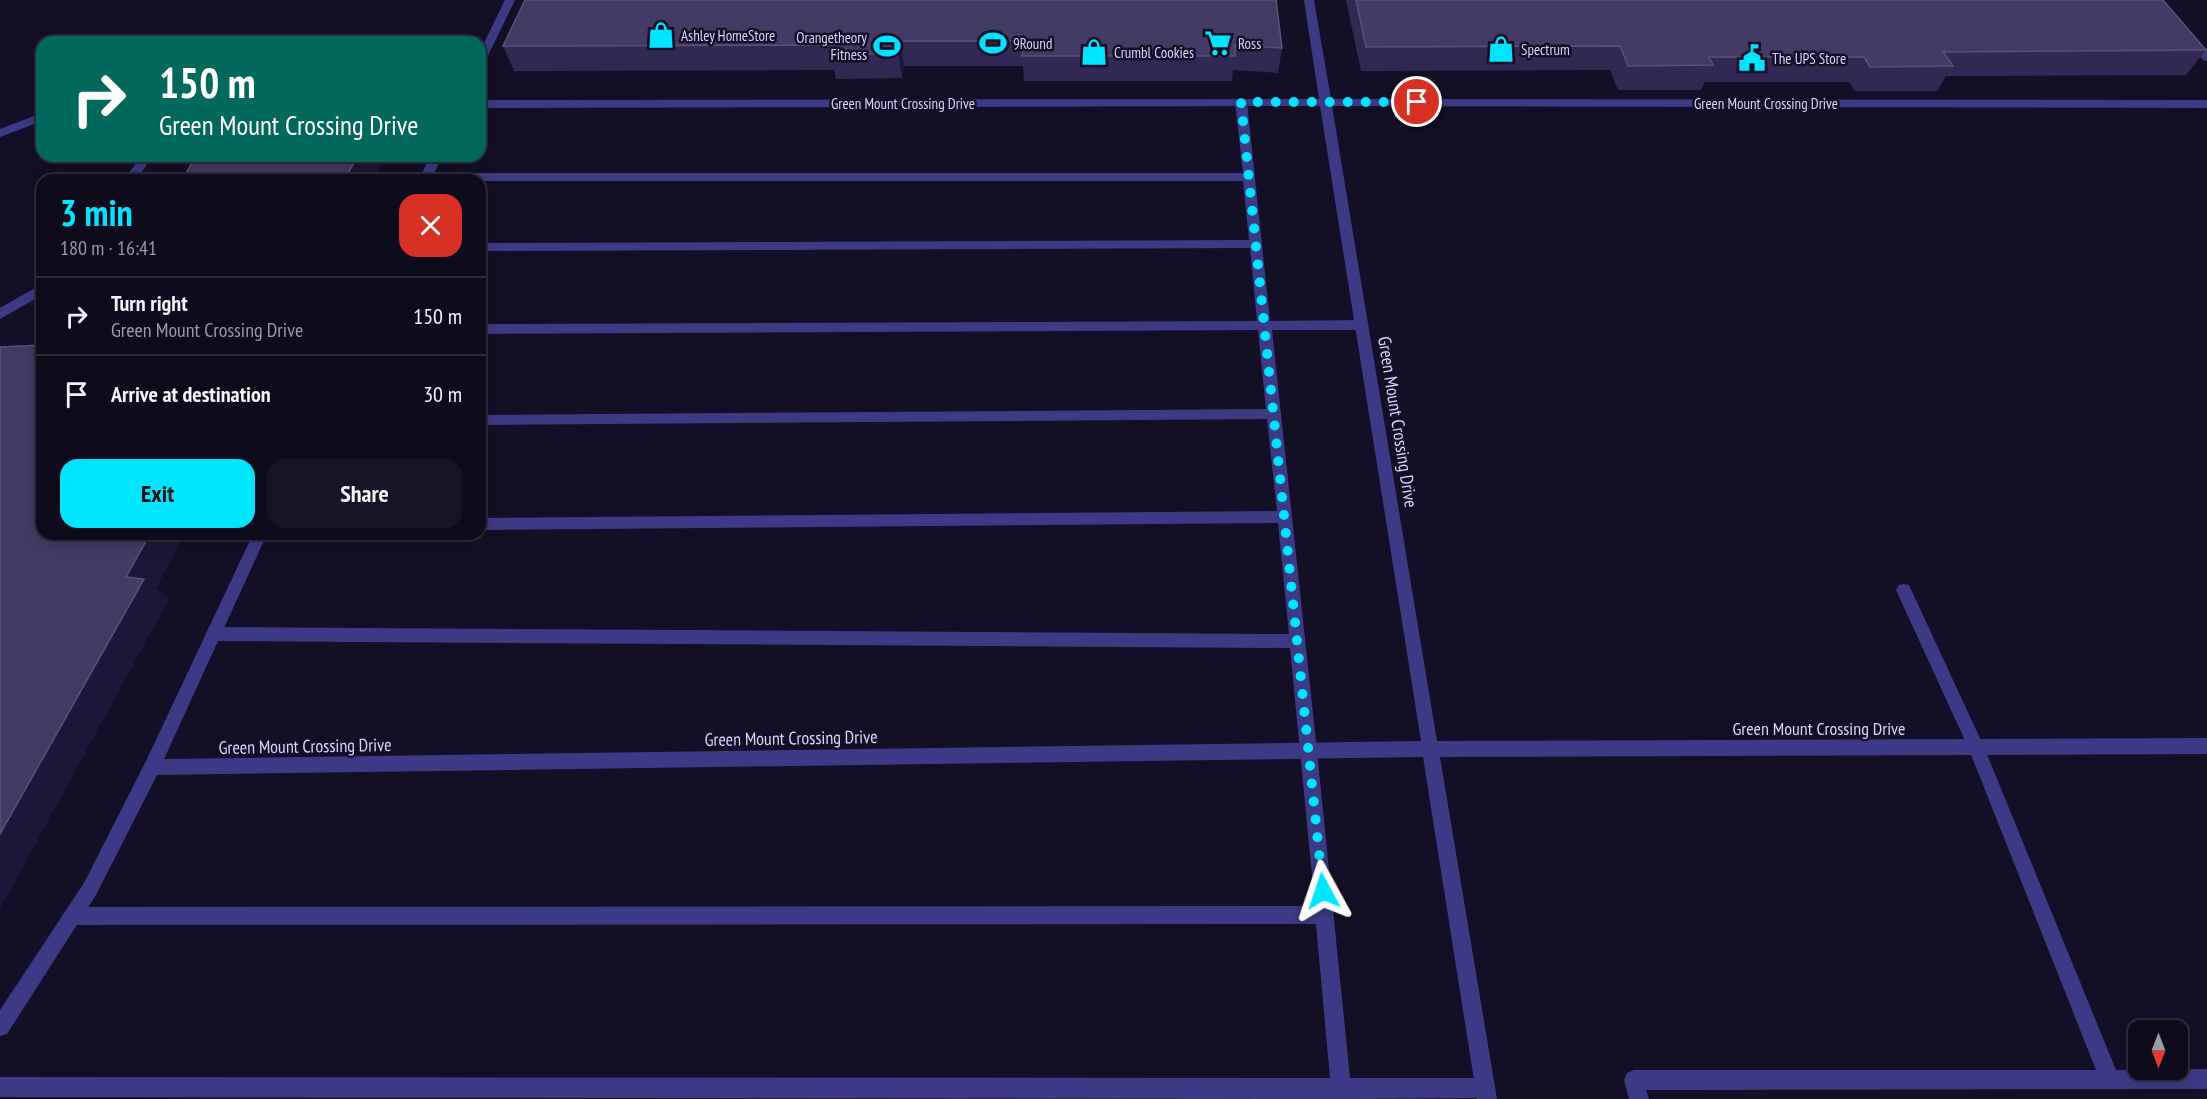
<!DOCTYPE html>
<html lang="en">
<head>
<meta charset="utf-8">
<style>
  body { margin:0; font-family:"PT Sans Narrow",sans-serif; background:#171425; color:#f1f3f6; height:100vh; display:flex; flex-direction:column; font-size:22px; white-space:nowrap }
  * { box-sizing:border-box; margin:0 }
  p { font-size:20px; color:#9b9ba3 }
  .icon { flex:none; width:33px; height:33px; fill:none; stroke:currentColor; stroke-width:2; stroke-linecap:round; stroke-linejoin:round }
  .map { position:relative; flex:1; overflow:hidden }
  .drawer { position:absolute; left:36px; top:174px; width:450px; height:366px; display:flex; flex-direction:column; background:#0e0b1c; border-radius:18px; box-shadow:0 3px 15px #0003,0 0 0 2px #2e2b3b }
  .drawer>* { flex:none }
  .hud { position:absolute; left:36px; top:36px; width:450px; height:126px; border-radius:18px; box-shadow:0 3px 15px #0003,0 0 0 2px #2e2b3b; background:#00695c; color:#fff; overflow:hidden }
  .needle { width:39px; rotate:180deg }
  .buttons { position:absolute; left:2128px; top:1020px; display:grid; gap:12px }
  .buttons a { display:grid; place-items:center; width:60px; height:60px; border-radius:12px; background:#0e0b1c; box-shadow:0 3px 15px #0003,0 0 0 2px #2e2b3b; font-size:30px }
  .pin { position:absolute; display:grid; place-items:center; width:51px; height:51px; color:#fff; margin:-26px; border:3px solid #fff; border-radius:50%; box-shadow:0 2px 6px #0007 }
  .me { position:absolute; width:66px; margin:-33px; rotate:355deg; stroke-linejoin:round; filter:drop-shadow(0 0 4px #0008) }
  .turn { display:flex; align-items:center; gap:21px; height:126px; padding:0 24px; font-size:27px }
  .turn .icon { width:78px; height:78px; stroke-width:2.5 }
  .turn b { display:block; font-size:42px; line-height:51px }
  .round { display:grid; place-items:center; flex:none; width:63px; height:63px; border-radius:18px; background:#171425 }
  .overview { display:flex; align-items:center; justify-content:space-between; height:102px; padding:0 24px }
  h1 { font-size:36px; font-weight:800; line-height:45px; color:#00e5ff }
  .cta { display:flex; gap:12px; margin-top:auto; padding:12px 24px }
  .cta a { flex:1; height:69px; border-radius:18px; background:#00e5ff; color:#111; font-size:24px; font-weight:800; line-height:69px; text-align:center }
  .cta a+a { background:#171425; color:#f1f3f6 }
  ul { padding:0; list-style:none }
  li { display:flex; align-items:center; gap:18px; height:78px; padding:0 24px; border-top:2px solid #2e2b3b }
  li div { flex:1 }
  li b { display:block; font-size:22px }
  li em { font-style:normal }
  .map>svg:first-child { display:block }
  .lines { fill:none; stroke-linecap:round; stroke-linejoin:round }
  .service { fill:#3d3a85; fill-rule:evenodd }
  .minor { fill:#3d3a85; fill-rule:evenodd }
  .wall { fill:#312854 }
  .shaded-wall { fill:#1d163a }
  .building { fill:#433a66; stroke:#5a527e; stroke-width:1.5 }
  .route { stroke:#00e5ff; stroke-width:10; stroke-dasharray:0 18 }
  .labels { text-anchor:middle; dominant-baseline:central; stroke-width:5; stroke-linejoin:round; paint-order:stroke }
  .far-poi-label { font-size:15px; fill:#d9d4ff; stroke:#130f26; text-anchor:start }
  .far-street-label { font-size:15px; fill:#d9d4ff; stroke:#130f26 }
  .street-label { font-size:18px; fill:#d9d4ff; stroke:#130f26 }
</style>
</head>
<body>
<div class="map">
<svg width="2207" height="1099" viewBox="0 0 2207 1099">
  <rect width="100%" height="100%" fill="#130f26"/>
  <g class="lines">
    <!-- service -->
    <g class="service">
      <path d="M 1241,98 L 1247,102 L 1270,321 L 1362,320 L 1369,325 L 1362,330 L 1272,330 L 1317,751 L 1350,1078 L 1485,1078 L 1492,1081 L 1495,1088 L 1492,1095 L 1485,1098 L 1352,1099 L 0,1097 L 0,1077 L 1330,1078 L 1316,924 L 72,925 L 66,922 L 63,916 L 66,910 L 72,907 L 1315,906 L 1290,648 L 214,641 L 208,639 L 206,634 L 208,629 L 214,627 L 1289,634 L 1278,523 L 480,530 L 480,518 L 1277,511 L 1267,419 L 480,425 L 480,415 L 1266,409 L 1258,330 L 480,334 L 480,324 L 1257,321 L 1250,248 L 480,251 L 480,243 L 1249,240 L 1243,181 L 480,181 L 423,180 L 420,177 L 426,173 L 1243,173 L 1235,102 Z"/>
      <path d="M 42,113 L 42,121 L 0,137 L 0,129 Z"/>
      <path d="M 141,156 L 153,156 L 136,180 L 124,180 Z"/>
      <path d="M 42,284 L 42,295 L 0,319 L 0,308 Z"/>
      <path d="M 1904,584 L 1909,585 L 1984,747 L 2116,1070 L 2207,1069 L 2207,1089 L 1646,1090 L 1649,1099 L 1629,1099 L 1624,1080 L 1627,1073 L 1634,1070 L 2096,1070 L 1968,747 L 1896,590 L 1899,585 Z"/>
    </g>
    <!-- minor -->
    <g class="minor">
      <path d="M 505,0 L 515,0 L 485,62 L 480,65 L 480,51 Z"/>
      <path d="M 1304,0 L 1314,0 L 1331,99 L 2207,100 L 2207,108 L 1332,106 L 1437,741 L 2207,738 L 2207,754 L 1440,757 L 1497,1099 L 1477,1099 L 1423,757 L 157,775 L 96,895 L 7,1034 L 0,1036 L 0,1010 L 84,883 L 146,761 L 253,534 L 267,534 L 164,759 L 1421,741 L 1320,106 L 480,108 L 480,100 L 1319,99 Z"/>
      <path d="M 2189,35 L 2193,36 L 2207,51 L 2207,61 L 2203,60 L 2184,38 Z"/>
      <path d="M 430,156 L 442,156 L 431,180 L 419,180 Z"/>
    </g>
  </g>
  <!-- wall -->
  <g class="wall">
    <path d="M 525,0 L 1282,48 L 1278,73 L 1233,70 L 1232,81 L 1024,81 L 1023,66 L 904,66 L 902,78 L 836,79 L 834,70 L 514,71 L 503,46 Z"/>
    <path d="M 1346,0 L 2163,0 L 2206,50 L 2186,75 L 1946,76 L 1937,91 L 1855,91 L 1849,82 L 1705,82 L 1701,90 L 1618,90 L 1610,70 L 1361,71 Z"/>
  </g>
  <!-- shaded-wall -->
  <g class="shaded-wall">
    <path d="M 900,41 L 904,66 L 902,78 L 898,53 Z"/>
    <path d="M 358,156 L 386,156 L 373,180 L 344,180 Z"/>
    <path d="M 150,534 L 185,534 L 156,588 L 169,599 L 0,909 L 0,834 L 126,577 Z"/>
  </g>
  <!-- building -->
  <g class="building">
    <path d="M 525,0 L 1276,0 L 1282,48 L 1235,45 L 1235,56 L 1022,56 L 1024,41 L 900,41 L 898,53 L 831,55 L 832,45 L 503,46 Z"/>
    <path d="M 1356,0 L 2163,0 L 2206,50 L 1943,52 L 1953,66 L 1870,67 L 1864,57 L 1709,57 L 1713,65 L 1628,66 L 1620,46 L 1366,47 Z"/>
    <path d="M 196,156 L 358,156 L 344,180 L 182,180 Z"/>
    <path d="M 42,345 L 42,534 L 150,534 L 126,577 L 144,579 L 0,834 L 0,347 Z"/>
  </g>
  <g class="lines">
    <!-- route -->
    <path class="route" d="M 1323,891 L 1241,102 L 1417,102"/>
  </g>
  <!-- icons -->
  <defs>
    <symbol id="shop-bare" viewBox="-9 -9 18 18"><path d="M-5-2.5h2.3a2.7 3.5 0 0 1 5.4 0H5L5.5 6h-11ZM-1.5-2.5h3a1.5 2.3 0 0 0-3 0Z" fill="#00e5ff" stroke="#130f26" stroke-width="2.5" paint-order="stroke"/></symbol>
    <symbol id="stadium-bare" viewBox="-9 -9 18 18"><path d="M0-5a6.5 5 0 1 0 0 10a6.5 5 0 1 0 0-10ZM-3.5-1.8h7v3.6h-7Z" fill="#00e5ff" stroke="#130f26" stroke-width="2.5" paint-order="stroke"/></symbol>
    <symbol id="supermarket-bare" viewBox="-9 -9 18 18"><path d="M-6-5.5h2.5l.6 2H6L4.5 2H-2.5L-4.4-4H-6ZM-1.5 3.2a1.3 1.3 0 1 0 .1 0ZM3 3.2a1.3 1.3 0 1 0 .1 0Z" fill="#00e5ff" stroke="#130f26" stroke-width="2.5" paint-order="stroke"/></symbol>
    <symbol id="civic-bare" viewBox="-9 -9 18 18"><path d="M-.6-6.5H3V-4.5H.6V-3L4-1V1h2V6H-6V1h2V-1L-.6-3ZM-1.2 2.5V6h2.4V2.5Z" fill="#00e5ff" stroke="#130f26" stroke-width="2.5" paint-order="stroke"/></symbol>
  </defs>
  <g fill-rule="evenodd">
    <use href="#shop-bare" x="642" y="16" width="38" height="38"/>
    <use href="#stadium-bare" x="974" y="24" width="38" height="38"/>
    <use href="#supermarket-bare" x="1199" y="24" width="38" height="38"/>
    <use href="#stadium-bare" x="868" y="27" width="38" height="38"/>
    <use href="#shop-bare" x="1482" y="30" width="38" height="38"/>
    <use href="#shop-bare" x="1075" y="33" width="38" height="38"/>
    <use href="#civic-bare" x="1733" y="39" width="38" height="38"/>
  </g>
  <g class="labels">
    <!-- far-poi labels -->
    <g class="far-poi-label">
      <text x="681" y="35">Ashley HomeStore</text>
      <text x="867" y="37" text-anchor="end">Orangetheory<tspan x="867" dy="17">Fitness</tspan></text>
      <text x="1013" y="43">9Round</text>
      <text x="1238" y="43">Ross</text>
      <text x="1521" y="49">Spectrum</text>
      <text x="1114" y="52">Crumbl Cookies</text>
      <text x="1772" y="58">The UPS Store</text>
    </g>
    <!-- far-street labels -->
    <g class="far-street-label">
      <text x="903" y="103">Green Mount Crossing Drive</text>
      <text x="1766" y="103">Green Mount Crossing Drive</text>
    </g>
    <!-- street labels -->
    <g class="street-label">
      <text transform="translate(1398 422) rotate(81)">Green Mount Crossing Drive</text>
      <text x="1819" y="728">Green Mount Crossing Drive</text>
      <text transform="translate(791 738) rotate(-1)">Green Mount Crossing Drive</text>
      <text transform="translate(305 746) rotate(-1)">Green Mount Crossing Drive</text>
    </g>
  </g>
</svg>
<div class="buttons">
<a><svg class="needle" viewBox="-14 -14 28 28"><path d="M0-13l5 13h-10z" fill="#e53935"/><path d="M0 13l5-13h-10z" fill="#9b9ba3"/></svg></a>
</div>
<div class="pin" style="left:1417px;top:102px;background:#d93025"><svg class="icon" aria-label="arrive" viewBox="0 0 24 24"><path d="M6 21V4h12l-3 4 3 4H6"/></svg></div>
<svg class="me" style="left:1323px;top:891px" viewBox="-20 -20 40 40"><path d="M0-17L14 15 0 8-14 15z" fill="#00e5ff" stroke="#fff" stroke-width="4"/></svg>
<div class="hud">
<div class="turn"><svg class="icon" aria-label="right" viewBox="0 0 24 24"><path d="M7 20v-9h11M14 6l5 5-5 5"/></svg><div><b>150 m</b>Green Mount Crossing Drive</div></div>
</div>
<section class="drawer">
<div class="overview"><div><h1>3 min</h1><p>180 m · 16:41</p></div><a class="round" style="background:#d93025;color:#fff"><svg class="icon" aria-label="close" viewBox="0 0 24 24"><path d="M6 6l12 12M18 6L6 18"/></svg></a></div>
<ul>
<li><svg class="icon" aria-label="right" viewBox="0 0 24 24"><path d="M7 20v-9h11M14 6l5 5-5 5"/></svg><div><b>Turn right</b><p>Green Mount Crossing Drive</p></div><em>150 m</em></li>
<li><svg class="icon" aria-label="arrive" viewBox="0 0 24 24"><path d="M6 21V4h12l-3 4 3 4H6"/></svg><div><b>Arrive at destination</b></div><em>30 m</em></li>
</ul>
<div class="cta"><a>Exit</a><a>Share</a></div>
</section>
</div>
</body>
</html>
